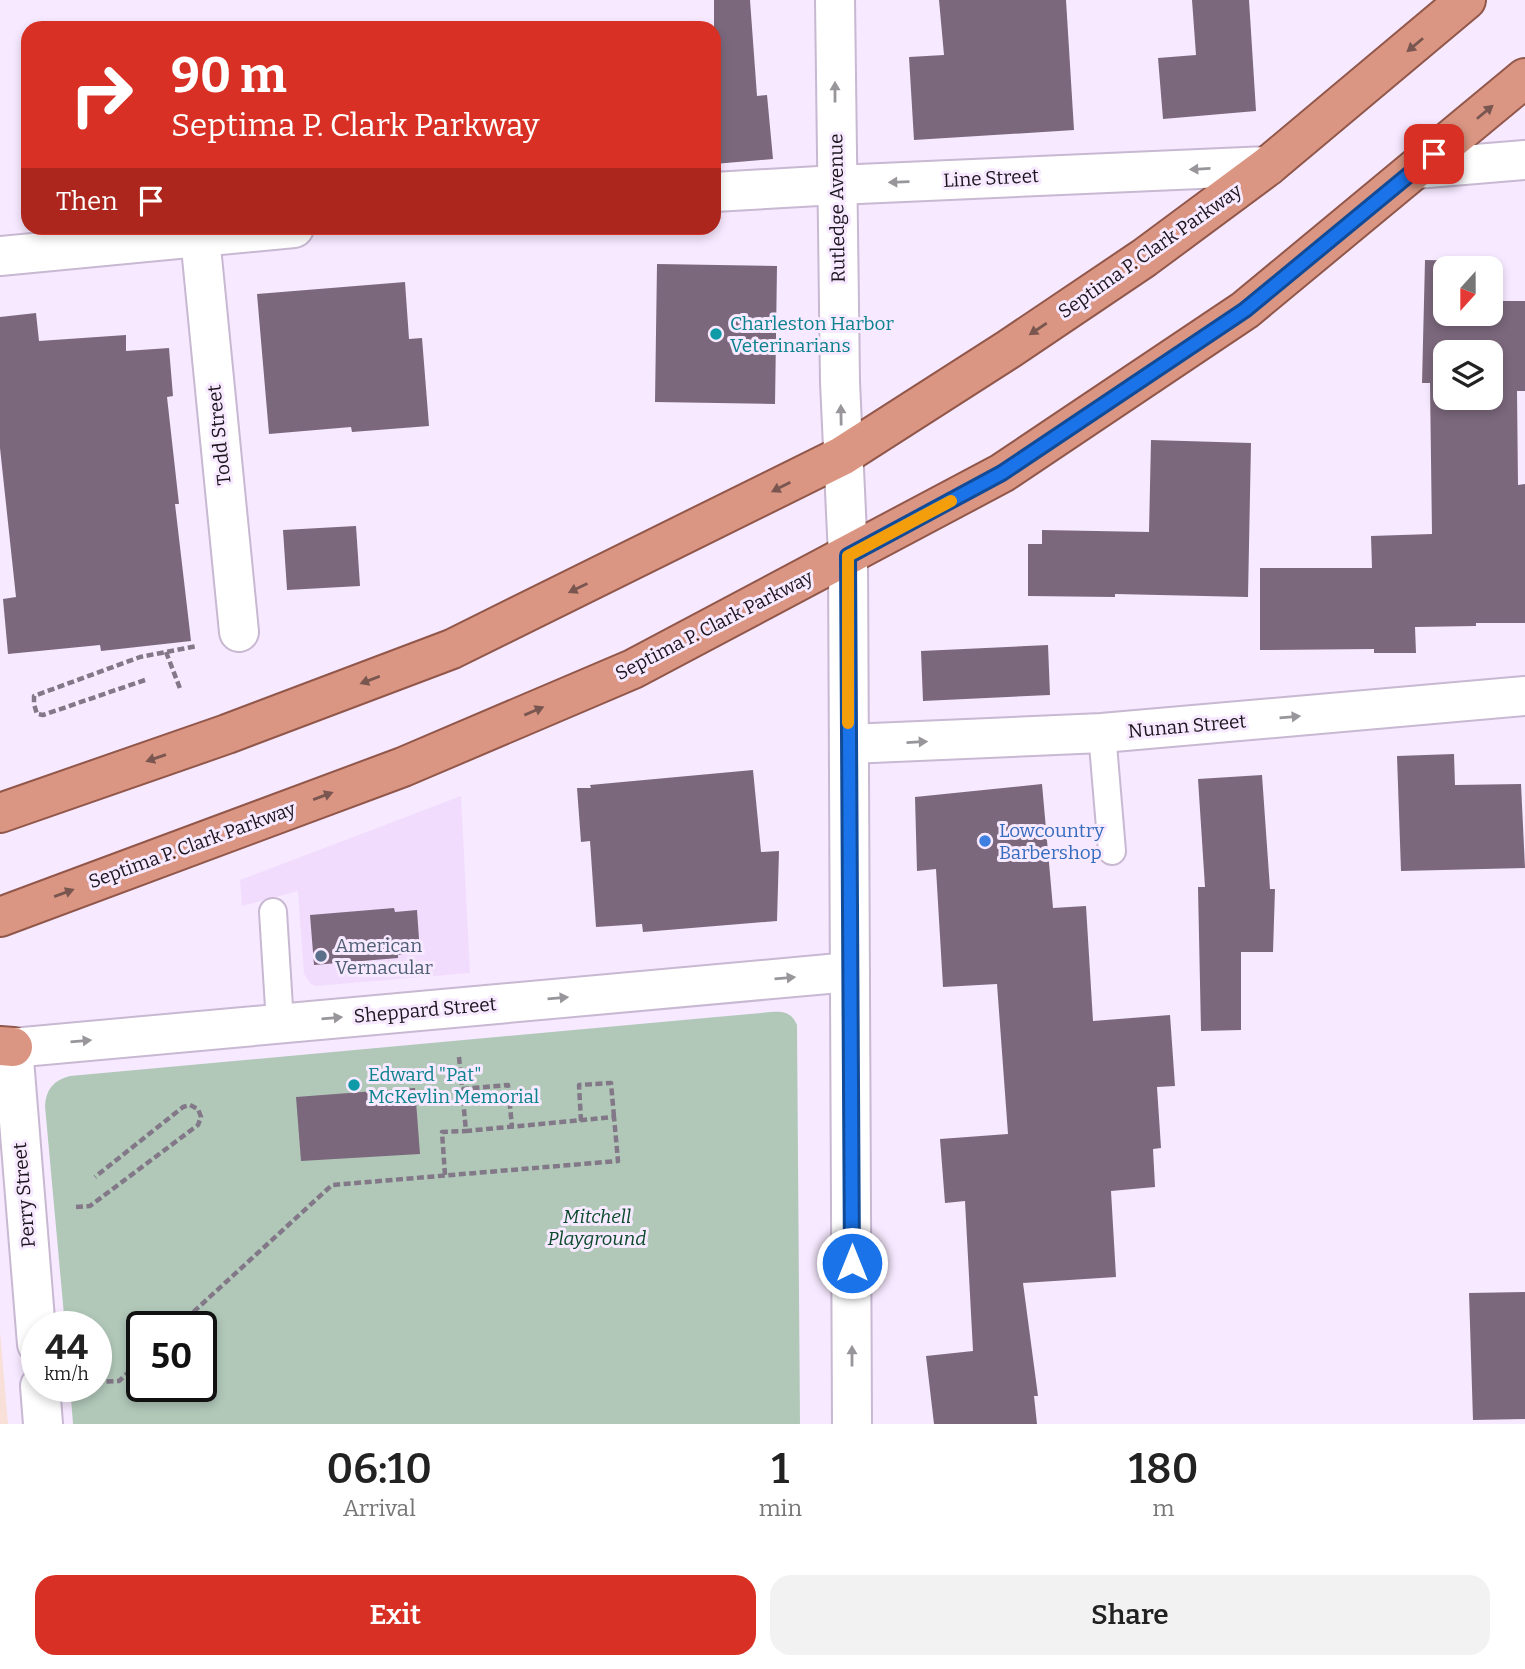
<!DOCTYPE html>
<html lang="en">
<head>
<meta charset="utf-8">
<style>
  body { margin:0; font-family:Bitter,serif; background:#f2f2f2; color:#222; height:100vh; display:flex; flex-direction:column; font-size:26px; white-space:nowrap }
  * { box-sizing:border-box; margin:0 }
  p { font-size:23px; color:#767676 }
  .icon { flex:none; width:38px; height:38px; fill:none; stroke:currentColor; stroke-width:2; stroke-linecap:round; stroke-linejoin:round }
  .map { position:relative; height:1424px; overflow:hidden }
  .side { display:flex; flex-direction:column; background:#fff; flex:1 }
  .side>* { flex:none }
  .guide { position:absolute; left:21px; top:21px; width:700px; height:214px; border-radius:21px; box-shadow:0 4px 10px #0003; background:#d93025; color:#fff; overflow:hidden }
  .needle { width:46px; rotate:201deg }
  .fabs { position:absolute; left:1433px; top:256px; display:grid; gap:14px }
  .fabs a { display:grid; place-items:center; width:70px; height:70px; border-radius:14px; background:#fff; box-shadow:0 4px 10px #0003; font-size:35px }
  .speed { position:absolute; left:21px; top:1311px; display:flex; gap:14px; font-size:35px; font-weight:700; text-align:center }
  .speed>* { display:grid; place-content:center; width:91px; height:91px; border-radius:50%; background:#fff; box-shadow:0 4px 10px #0003; line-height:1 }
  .speed small { font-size:18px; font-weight:400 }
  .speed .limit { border:4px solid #111; border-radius:10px; background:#fff; color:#111 }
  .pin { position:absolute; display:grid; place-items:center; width:60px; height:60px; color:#fff; margin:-30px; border-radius:14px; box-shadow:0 4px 10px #0006 }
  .me { position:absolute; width:77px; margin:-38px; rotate:0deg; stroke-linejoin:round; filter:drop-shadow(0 0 5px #0008) }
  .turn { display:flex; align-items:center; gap:24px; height:147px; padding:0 35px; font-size:32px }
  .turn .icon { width:91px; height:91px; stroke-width:2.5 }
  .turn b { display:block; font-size:49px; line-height:60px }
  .then { display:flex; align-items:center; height:66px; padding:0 35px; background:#0003; gap:14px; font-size:26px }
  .eta { display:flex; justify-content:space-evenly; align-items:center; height:119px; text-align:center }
  .eta b { font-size:42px; font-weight:600; line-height:49px }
  .action { display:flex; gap:14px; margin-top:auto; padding:14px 35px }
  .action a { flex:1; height:80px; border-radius:21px; background:#d93025; color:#fff; font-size:28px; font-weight:600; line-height:80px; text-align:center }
  .action a+a { background:#f2f2f2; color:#222 }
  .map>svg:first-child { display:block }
  .built { fill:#f1dcfd }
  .education { fill:#f8dfd8 }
  .green { fill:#b1c8b9; fill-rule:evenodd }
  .building { fill:#7c687d; fill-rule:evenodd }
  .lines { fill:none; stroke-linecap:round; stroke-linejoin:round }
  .service-casing { stroke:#c8b8d2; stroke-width:30 }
  .minor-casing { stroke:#c8b8d2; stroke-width:42 }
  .secondary-casing { stroke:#c8b8d2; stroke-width:42 }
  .trunk-casing { stroke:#91574a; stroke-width:42 }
  .path { stroke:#827888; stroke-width:4.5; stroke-dasharray:7 3.5; stroke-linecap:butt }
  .service { stroke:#fff; stroke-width:26 }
  .minor { stroke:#fff; stroke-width:38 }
  .secondary { stroke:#fff; stroke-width:38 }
  .trunk { stroke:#da9682; stroke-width:38 }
  .oneway { fill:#7a5650 }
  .oneway2 { fill:#98969a }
  .route-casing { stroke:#114b97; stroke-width:18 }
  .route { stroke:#1a73e8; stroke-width:12 }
  .slow { stroke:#f59e0b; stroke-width:12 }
  .culture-dot { fill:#0f9aa8; stroke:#f7e9ff; stroke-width:2.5 }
  .shop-dot { fill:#3f7fe0; stroke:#f7e9ff; stroke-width:2.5 }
  .service-dot { fill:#5c6f8a; stroke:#f7e9ff; stroke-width:2.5 }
  .labels { text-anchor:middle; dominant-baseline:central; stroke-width:6; stroke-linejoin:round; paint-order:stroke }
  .street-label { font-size:19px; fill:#1b151e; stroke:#f7e9ff }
  .culture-label { font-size:19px; fill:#0d838f; stroke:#f7e9ff; text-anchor:start }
  .shop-label { font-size:19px; fill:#366cbe; stroke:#f7e9ff; text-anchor:start }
  .service-label { font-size:19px; fill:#4e5e75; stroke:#f7e9ff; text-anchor:start }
  .park-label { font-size:19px; font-style:italic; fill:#0b492b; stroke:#f7e9ff }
</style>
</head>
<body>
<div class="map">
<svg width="1525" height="1424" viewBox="0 0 1525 1424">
  <rect width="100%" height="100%" fill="#f7e9ff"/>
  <!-- built -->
  <path class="built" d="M 461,796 L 470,973 L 315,986 L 310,983 L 304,974 L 298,891 L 242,906 L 240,880 Z"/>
  <!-- education -->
  <path class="education" d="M 0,1331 L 8,1424 L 0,1424 Z"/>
  <!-- green -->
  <path class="green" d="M 771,1012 C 784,1011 792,1013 797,1025 L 800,1424 L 73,1424 L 70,1386 L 96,1386 L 96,1326 L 65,1326 L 45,1106 C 46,1089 54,1080 70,1076 ZM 142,1326 L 201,1326 L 201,1386 L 142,1386 Z"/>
  <!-- building -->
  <g class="building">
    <path d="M 714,0 L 750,0 L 757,96 L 767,95 L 773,159 L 714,164 Z"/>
    <path d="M 939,0 L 1066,0 L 1074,130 L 914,140 L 909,57 L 944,55 Z"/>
    <path d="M 1192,0 L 1249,0 L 1256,111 L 1163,119 L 1158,58 L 1196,55 Z"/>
    <path d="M 1425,260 L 1480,261 L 1480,268 L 1446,268 L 1446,313 L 1491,313 L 1491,301 L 1525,301 L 1525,391 L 1517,391 L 1518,485 L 1525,484 L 1525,623 L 1476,623 L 1476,626 L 1415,627 L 1416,653 L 1374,653 L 1374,649 L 1260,650 L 1260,568 L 1372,568 L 1371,536 L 1432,534 L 1430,383 L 1422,383 ZM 1446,352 L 1491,352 L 1491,397 L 1446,397 Z"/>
    <path d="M 657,264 L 777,266 L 775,404 L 655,402 Z"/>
    <path d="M 405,282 L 409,339 L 422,338 L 429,426 L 352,432 L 351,427 L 269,434 L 257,294 Z"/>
    <path d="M 36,313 L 39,341 L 126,335 L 126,351 L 169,348 L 173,396 L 167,397 L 179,504 L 175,504 L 191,641 L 101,651 L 100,645 L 8,654 L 3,599 L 16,597 L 0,448 L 0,317 Z"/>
    <path d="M 1151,440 L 1251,443 L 1248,597 L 1115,594 L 1115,597 L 1028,596 L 1028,544 L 1042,544 L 1042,530 L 1149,532 Z"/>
    <path d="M 356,526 L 360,586 L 287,590 L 283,530 Z"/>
    <path d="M 1048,645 L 1050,695 L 923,701 L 921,651 Z"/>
    <path d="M 1454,754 L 1455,785 L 1521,784 L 1525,868 L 1401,871 L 1397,756 Z"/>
    <path d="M 753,770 L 761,852 L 779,851 L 777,921 L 643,932 L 642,924 L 596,927 L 590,841 L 581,842 L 577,788 L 591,788 L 590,785 Z"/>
    <path d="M 1262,775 L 1270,889 L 1275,889 L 1273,952 L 1241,952 L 1241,1030 L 1201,1031 L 1198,887 L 1205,887 L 1198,779 Z"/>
    <path d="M 1042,784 L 1053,908 L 1086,906 L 1093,1021 L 1170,1015 L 1175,1086 L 1157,1087 L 1161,1148 L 1153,1149 L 1155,1187 L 1111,1191 L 1116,1277 L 1023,1283 L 1038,1396 L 1034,1396 L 1037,1424 L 934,1424 L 926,1356 L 973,1351 L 965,1201 L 945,1203 L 940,1139 L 1008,1134 L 997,984 L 943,987 L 936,869 L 917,871 L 915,797 Z"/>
    <path d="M 394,908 L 395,912 L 417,910 L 420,953 L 398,955 L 398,958 L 314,965 L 310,915 Z"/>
    <path d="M 415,1088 L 420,1154 L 301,1161 L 296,1097 Z"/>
    <path d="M 1525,1292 L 1525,1419 L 1473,1420 L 1469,1293 Z"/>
  </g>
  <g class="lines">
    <defs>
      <g id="service">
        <path d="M 1102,733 L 1112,851"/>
        <path d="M 273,912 L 280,1023"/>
      </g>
      <g id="minor">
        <path d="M 1416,169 L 1525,160"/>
        <path d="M 714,192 L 836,185 L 1268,166"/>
        <path d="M 200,237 L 239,632"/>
        <path d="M 0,256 L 294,228"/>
        <path d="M 849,744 L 1102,733 L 1525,696"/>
        <path d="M 13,1047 L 37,1344"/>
        <path d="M 0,1049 L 850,972"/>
        <path d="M 40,1386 L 43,1424"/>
      </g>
      <path id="secondary" d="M 835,0 L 840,382 L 848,556 L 852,1424"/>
      <g id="trunk">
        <path d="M 0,813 L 227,734 L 452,649 L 842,456 L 1009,349 L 1144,258 L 1268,166 L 1466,0"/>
        <path d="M 0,917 L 403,767 L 633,669 L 1002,473 L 1245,310 L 1525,78"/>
        <path d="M 0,1046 L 13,1047"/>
      </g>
    </defs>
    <!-- service casing -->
    <use href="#service" class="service-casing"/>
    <!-- minor casing -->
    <use href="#minor" class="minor-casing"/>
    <!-- secondary casing -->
    <use href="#secondary" class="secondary-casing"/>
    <!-- trunk casing -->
    <use href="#trunk" class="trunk-casing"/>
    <!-- path -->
    <g class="path">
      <path d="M 166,652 L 181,691"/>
      <path d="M 145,680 L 43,715 L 37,714 L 34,704 L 34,696 L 140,657 L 197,646"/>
      <path d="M 462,1089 L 508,1085 L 512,1127"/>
      <path d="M 581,1121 L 579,1085 L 611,1083 L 614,1117"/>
      <path d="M 445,1175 L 442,1132 L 466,1131"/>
      <path d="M 76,1207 L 90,1206 L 198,1125 L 201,1117 L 198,1109 L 190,1105 L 183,1107 L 95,1177"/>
      <path d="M 178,1326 L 332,1185 L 618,1161 L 614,1117 L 466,1131 L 459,1057"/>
      <path d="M 96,1382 L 119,1381 L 142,1360"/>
    </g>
    <!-- service -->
    <use href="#service" class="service"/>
    <!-- minor -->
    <use href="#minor" class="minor"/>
    <!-- secondary -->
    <use href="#secondary" class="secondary"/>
    <!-- trunk -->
    <use href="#trunk" class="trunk"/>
  </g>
  <!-- one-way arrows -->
  <defs><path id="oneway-solid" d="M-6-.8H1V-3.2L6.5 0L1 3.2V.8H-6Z" transform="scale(1.75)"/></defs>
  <g class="oneway">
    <use href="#oneway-solid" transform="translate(1415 45) rotate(140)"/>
    <use href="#oneway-solid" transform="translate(1485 112) rotate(-40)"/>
    <use href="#oneway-solid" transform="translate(1038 329) rotate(146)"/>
    <use href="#oneway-solid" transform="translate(781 487) rotate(153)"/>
    <use href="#oneway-solid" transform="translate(578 588) rotate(154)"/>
    <use href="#oneway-solid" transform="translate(370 680) rotate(159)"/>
    <use href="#oneway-solid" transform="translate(534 711) rotate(-23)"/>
    <use href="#oneway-solid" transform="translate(156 758) rotate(161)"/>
    <use href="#oneway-solid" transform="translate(323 796) rotate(-20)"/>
    <use href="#oneway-solid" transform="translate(64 893) rotate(-20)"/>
  </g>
  <g class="oneway2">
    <use href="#oneway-solid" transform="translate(835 92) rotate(-90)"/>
    <use href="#oneway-solid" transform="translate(1200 169) rotate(177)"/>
    <use href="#oneway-solid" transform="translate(899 182) rotate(178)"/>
    <use href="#oneway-solid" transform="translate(841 415) rotate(-91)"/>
    <use href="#oneway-solid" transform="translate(1290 717) rotate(-5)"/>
    <use href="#oneway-solid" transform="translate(917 742) rotate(-3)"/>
    <use href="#oneway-solid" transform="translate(785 978) rotate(-5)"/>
    <use href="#oneway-solid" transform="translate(558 998) rotate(-5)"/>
    <use href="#oneway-solid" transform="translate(332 1018) rotate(-5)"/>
    <use href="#oneway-solid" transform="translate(81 1041) rotate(-5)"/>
    <use href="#oneway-solid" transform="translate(852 1356) rotate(-90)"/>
  </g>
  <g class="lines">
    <defs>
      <path id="route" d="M 852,1263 L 848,556 L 1002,473 L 1245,310 L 1434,154"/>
    </defs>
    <!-- route casing -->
    <use href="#route" class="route-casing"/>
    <!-- route -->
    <use href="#route" class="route"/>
    <!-- slow -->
    <path class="slow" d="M 848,723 L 848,556 L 951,501"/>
  </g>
  <!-- markers -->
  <g class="culture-dot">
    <circle cx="716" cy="334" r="7"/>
    <circle cx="354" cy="1085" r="7"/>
  </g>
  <circle class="shop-dot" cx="985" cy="841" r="7"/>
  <circle class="service-dot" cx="321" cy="956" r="7"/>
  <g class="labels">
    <!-- street labels -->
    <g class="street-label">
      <text transform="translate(991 178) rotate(-3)">Line Street</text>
      <text transform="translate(837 208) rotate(-91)">Rutledge Avenue</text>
      <text transform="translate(1150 251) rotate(-35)">Septima P. Clark Parkway</text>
      <text transform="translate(219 435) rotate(-96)">Todd Street</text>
      <text transform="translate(714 625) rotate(-27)">Septima P. Clark Parkway</text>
      <text transform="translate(1187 726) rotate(-5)">Nunan Street</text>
      <text transform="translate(192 845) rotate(-20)">Septima P. Clark Parkway</text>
      <text transform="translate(425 1010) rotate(-5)">Sheppard Street</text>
      <text transform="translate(24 1195) rotate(-95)">Perry Street</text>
    </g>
    <!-- culture labels -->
    <g class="culture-label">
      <text x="730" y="323">Charleston Harbor<tspan x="730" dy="22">Veterinarians</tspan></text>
      <text x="368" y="1074">Edward "Pat"<tspan x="368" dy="22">McKevlin Memorial</tspan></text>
    </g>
    <!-- shop labels -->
    <g class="shop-label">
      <text x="999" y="830">Lowcountry<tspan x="999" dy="22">Barbershop</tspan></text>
    </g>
    <!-- service labels -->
    <g class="service-label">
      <text x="335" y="945">American<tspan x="335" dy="22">Vernacular</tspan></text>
    </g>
    <!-- park labels -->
    <g class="park-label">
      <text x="597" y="1216">Mitchell<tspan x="597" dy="22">Playground</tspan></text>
    </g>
  </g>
</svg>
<div class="fabs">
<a><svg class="needle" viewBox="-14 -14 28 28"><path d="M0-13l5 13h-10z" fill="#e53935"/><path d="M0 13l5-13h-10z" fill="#767676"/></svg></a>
<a><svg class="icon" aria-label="layers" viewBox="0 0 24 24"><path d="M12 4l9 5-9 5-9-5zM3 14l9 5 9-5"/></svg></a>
</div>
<div class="speed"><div>44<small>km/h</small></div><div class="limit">50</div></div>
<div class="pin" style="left:1434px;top:154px;background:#d93025"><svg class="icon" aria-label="arrive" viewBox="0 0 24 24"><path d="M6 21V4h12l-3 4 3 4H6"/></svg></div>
<svg class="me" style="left:852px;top:1263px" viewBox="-20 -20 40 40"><circle r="17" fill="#1a73e8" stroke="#fff" stroke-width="3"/><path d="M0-11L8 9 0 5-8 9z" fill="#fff"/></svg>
<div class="guide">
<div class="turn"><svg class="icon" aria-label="right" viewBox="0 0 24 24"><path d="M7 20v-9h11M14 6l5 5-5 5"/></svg><div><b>90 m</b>Septima P. Clark Parkway</div></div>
<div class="then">Then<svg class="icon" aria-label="arrive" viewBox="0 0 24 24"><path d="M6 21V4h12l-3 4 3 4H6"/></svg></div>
</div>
</div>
<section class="side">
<div class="eta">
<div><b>06:10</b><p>Arrival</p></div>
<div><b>1</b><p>min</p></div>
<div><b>180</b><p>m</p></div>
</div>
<div class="action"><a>Exit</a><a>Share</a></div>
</section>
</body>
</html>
